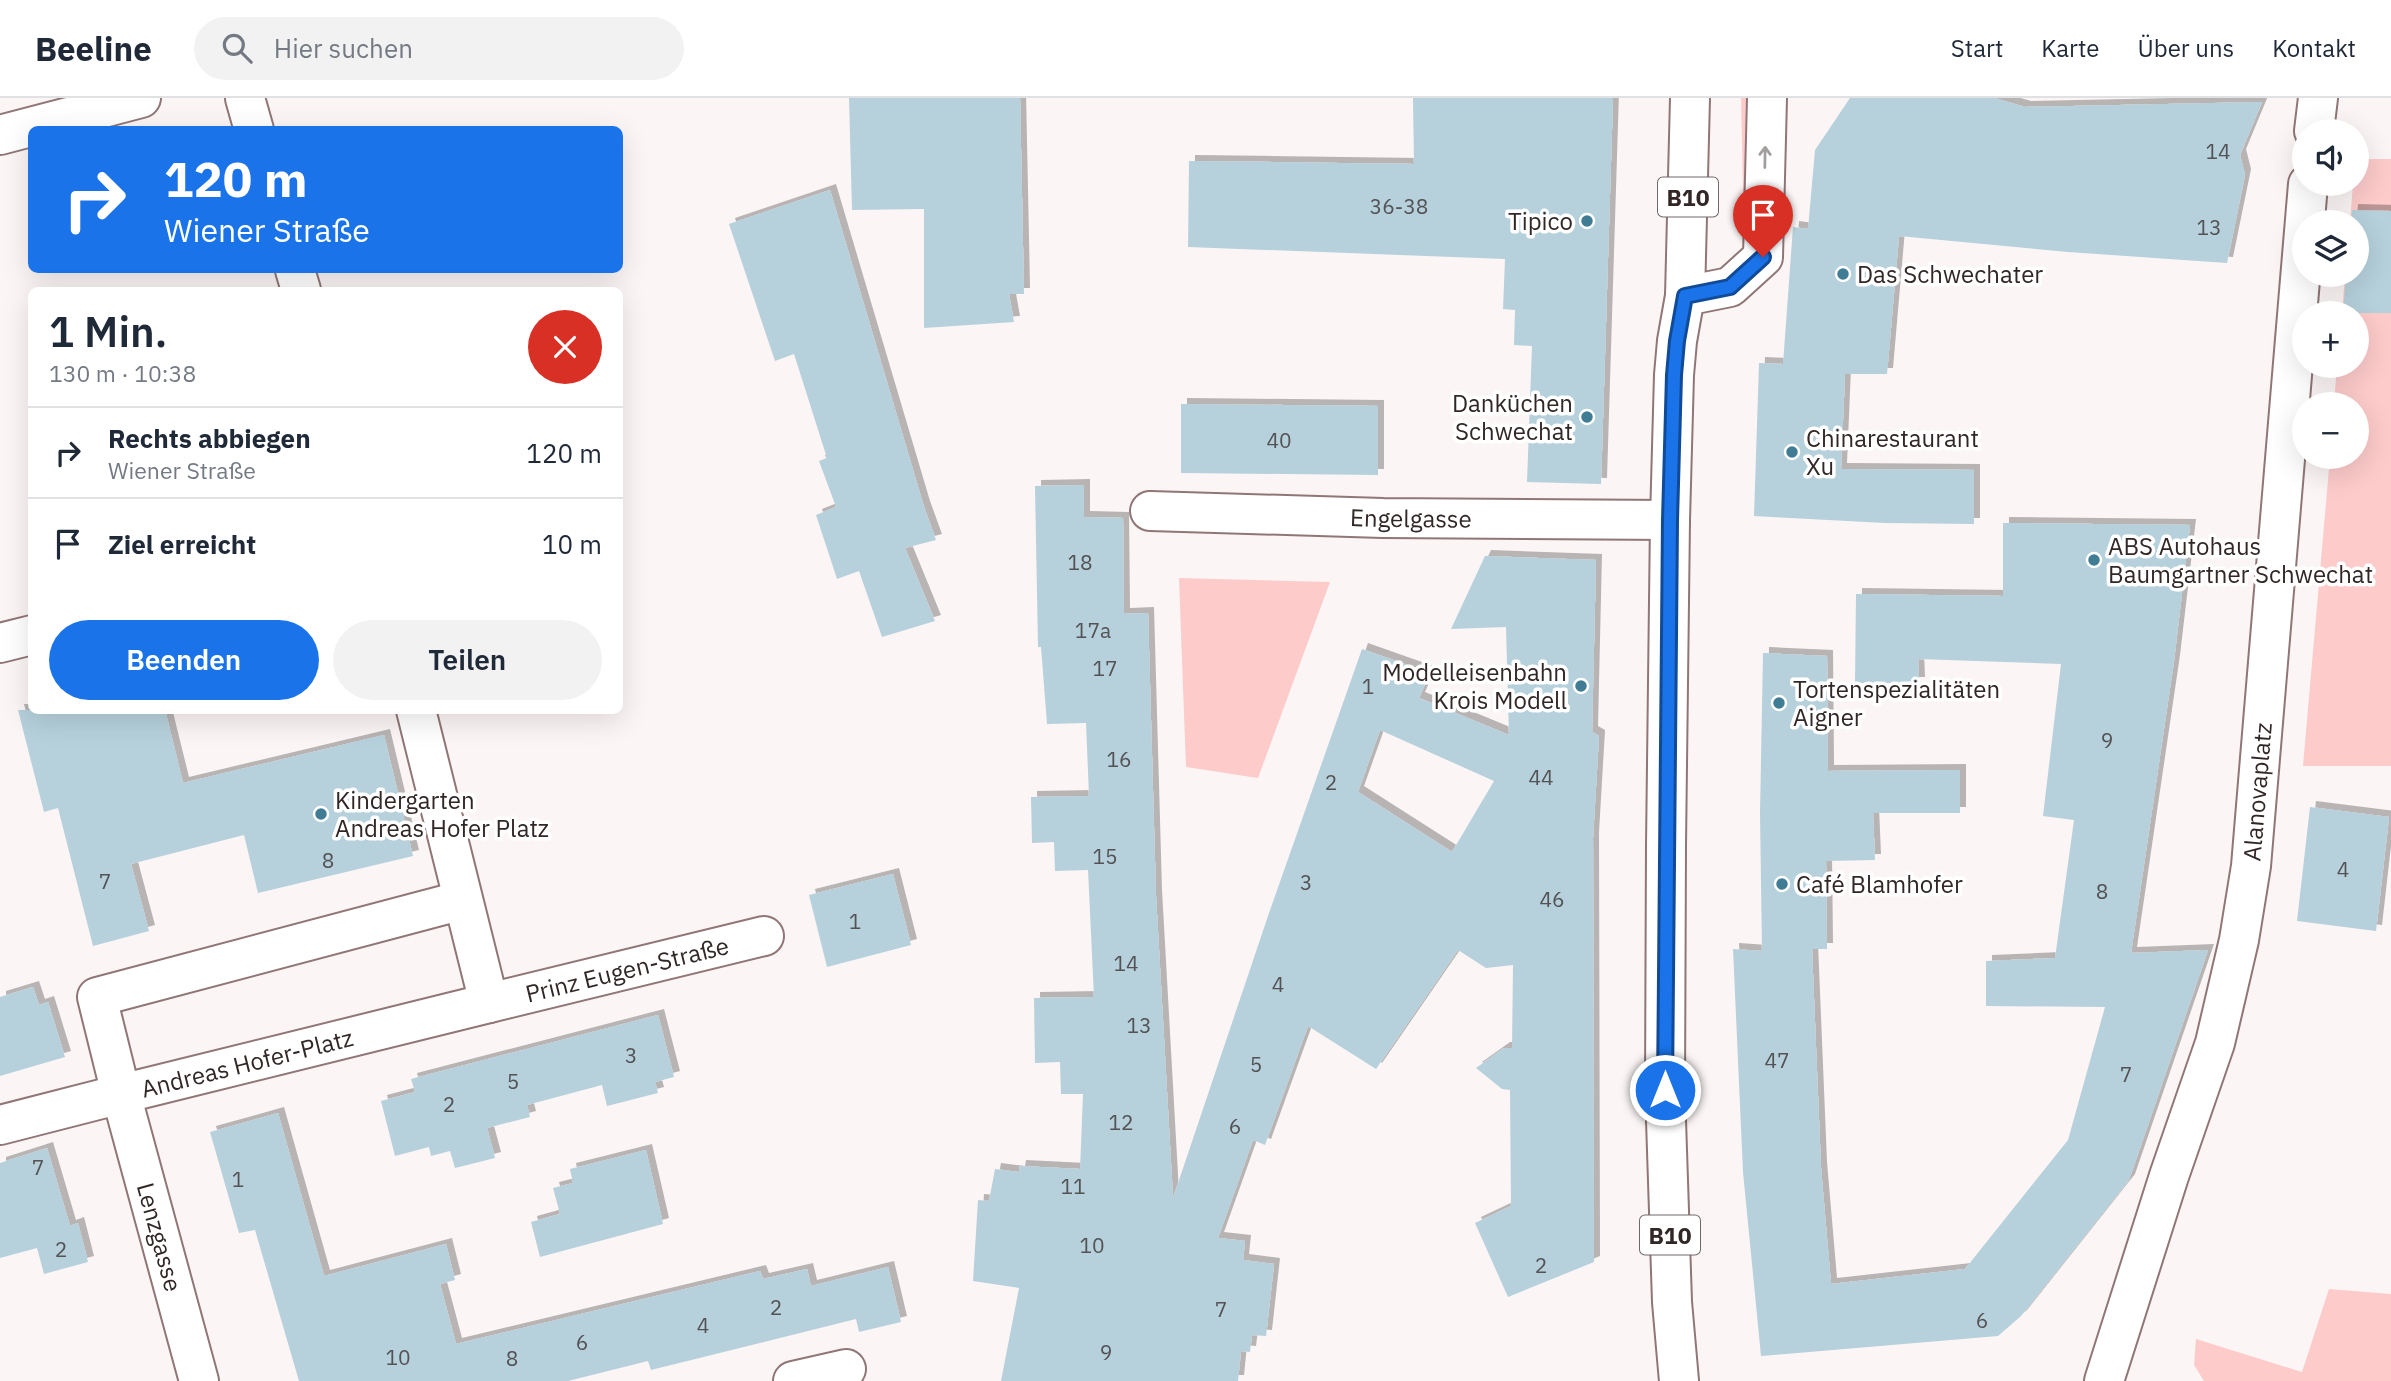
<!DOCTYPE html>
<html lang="de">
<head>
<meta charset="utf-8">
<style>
  body { margin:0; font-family:"IBM Plex Sans",sans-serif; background:#f2f2f3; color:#1f2937; height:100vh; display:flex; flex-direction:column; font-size:26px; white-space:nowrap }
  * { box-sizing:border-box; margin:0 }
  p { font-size:23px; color:#747a83 }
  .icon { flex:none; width:38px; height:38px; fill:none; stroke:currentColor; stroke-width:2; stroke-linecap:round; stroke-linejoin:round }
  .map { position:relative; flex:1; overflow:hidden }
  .sheet { position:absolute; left:28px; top:189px; width:595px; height:427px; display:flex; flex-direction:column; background:#fff; border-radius:10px; box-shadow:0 7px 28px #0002 }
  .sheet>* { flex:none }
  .top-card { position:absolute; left:28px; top:28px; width:595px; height:147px; border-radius:10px; box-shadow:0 7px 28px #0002; background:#1a73e8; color:#fff; overflow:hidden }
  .fabs { position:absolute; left:2292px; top:21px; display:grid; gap:14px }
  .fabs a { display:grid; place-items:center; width:77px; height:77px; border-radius:50%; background:#fff; box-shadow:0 7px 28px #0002; font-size:35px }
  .pin { position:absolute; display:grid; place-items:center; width:60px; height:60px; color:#fff; margin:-72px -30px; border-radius:50% 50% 50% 0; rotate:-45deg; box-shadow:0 0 7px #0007 }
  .pin .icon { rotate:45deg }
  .me { position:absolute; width:77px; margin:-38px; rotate:0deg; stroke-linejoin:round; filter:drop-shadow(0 0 5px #0008) }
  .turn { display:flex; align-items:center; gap:24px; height:147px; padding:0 21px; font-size:32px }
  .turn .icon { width:91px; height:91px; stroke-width:2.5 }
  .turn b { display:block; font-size:49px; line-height:60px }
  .round { display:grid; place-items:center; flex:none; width:74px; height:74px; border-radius:37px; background:#f2f2f3 }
  .headline { display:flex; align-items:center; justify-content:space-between; height:119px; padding:0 21px }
  h1 { font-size:42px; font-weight:600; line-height:52px }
  .button { display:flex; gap:14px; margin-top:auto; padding:14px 21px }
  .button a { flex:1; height:80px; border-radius:42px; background:#1a73e8; color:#fff; font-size:28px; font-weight:600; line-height:80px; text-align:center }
  .button a+a { background:#f2f2f3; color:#1f2937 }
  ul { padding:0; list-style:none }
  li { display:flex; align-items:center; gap:21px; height:91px; padding:0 21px; border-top:2px solid #e0e1e3 }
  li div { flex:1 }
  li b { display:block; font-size:26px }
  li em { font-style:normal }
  header { display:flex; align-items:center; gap:42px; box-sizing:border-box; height:98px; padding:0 35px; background:#fff; border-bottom:2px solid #e0e1e3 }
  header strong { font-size:33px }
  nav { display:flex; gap:38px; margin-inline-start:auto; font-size:24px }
  .search { width:490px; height:63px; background:#f2f2f3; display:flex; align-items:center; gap:18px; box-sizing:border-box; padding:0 24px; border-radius:38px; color:#747a83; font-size:26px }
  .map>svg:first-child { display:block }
  .green { fill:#fccbca }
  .building { fill:#b6d1dc; fill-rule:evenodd; filter:url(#shadow) }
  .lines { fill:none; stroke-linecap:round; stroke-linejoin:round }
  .minor-casing { stroke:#907676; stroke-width:42 }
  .major-casing { stroke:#907676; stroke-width:42 }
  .minor { stroke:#fff; stroke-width:38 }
  .major { stroke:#fff; stroke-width:38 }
  .oneway { stroke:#a39e9e }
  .route-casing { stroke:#114b97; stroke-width:18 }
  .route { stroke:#1a73e8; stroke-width:12 }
  .poi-dot { fill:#407d94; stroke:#fff; stroke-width:2.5 }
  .labels { text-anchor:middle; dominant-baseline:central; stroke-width:7; stroke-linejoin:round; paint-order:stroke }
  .number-label { font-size:21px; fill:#535254 }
  .shield { fill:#fff; stroke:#706868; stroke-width:2 }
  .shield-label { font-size:23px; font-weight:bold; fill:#322727 }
  .poi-label { font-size:24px; fill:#322727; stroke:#fff; text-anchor:start }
  .street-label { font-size:24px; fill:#322727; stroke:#fff }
</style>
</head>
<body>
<header>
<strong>Beeline</strong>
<div class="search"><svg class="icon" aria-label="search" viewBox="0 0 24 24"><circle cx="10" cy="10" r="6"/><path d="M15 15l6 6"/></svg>Hier suchen</div>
<nav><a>Start</a><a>Karte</a><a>Über uns</a><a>Kontakt</a></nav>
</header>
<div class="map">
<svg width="2391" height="1283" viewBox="0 0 2391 1283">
  <defs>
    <filter id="shadow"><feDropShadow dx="6" dy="-6" stdDeviation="0" flood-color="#0004"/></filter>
  </defs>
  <rect width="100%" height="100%" fill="#fbf5f5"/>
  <!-- green -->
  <g class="green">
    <path d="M 1741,0 L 1753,0 L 1744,137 Z"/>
    <path d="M 2357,61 L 2391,61 L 2391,668 L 2303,668 L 2330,359 L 2357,359 L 2357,306 L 2334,306 L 2337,268 L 2357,268 L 2357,215 L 2342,215 L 2345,177 L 2357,177 L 2357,124 L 2350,124 L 2353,86 L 2357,86 Z"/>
    <path d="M 1179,480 L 1330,484 L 1258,680 L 1186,669 Z"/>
    <path d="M 2329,1191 L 2391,1196 L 2391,1283 L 2204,1283 L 2194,1267 L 2196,1241 L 2302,1274 Z"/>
  </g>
  <!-- building -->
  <g class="building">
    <path d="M 849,0 L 1020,0 L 1024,196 L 1009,196 L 1014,224 L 924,230 L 924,111 L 852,112 Z"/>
    <path d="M 1413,0 L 1613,0 L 1601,386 L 1527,384 L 1532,248 L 1514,247 L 1515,212 L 1503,211 L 1505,161 L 1188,149 L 1189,63 L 1414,66 Z"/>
    <path d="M 1850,0 L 1994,0 L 2025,9 L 2262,4 L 2240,57 L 2245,77 L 2227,165 L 2068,154 L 1899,138 L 1887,276 L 1845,276 L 1841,371 L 1974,372 L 1974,426 L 1885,425 L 1754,418 L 1759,265 L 1783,266 L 1793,129 L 1808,131 L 1815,52 Z"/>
    <path d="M 830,92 L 924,409 L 936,442 L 905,450 L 935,523 L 882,539 L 859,473 L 837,481 L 816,417 L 836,409 L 819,363 L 827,360 L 794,256 L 775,263 L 729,126 Z"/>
    <path d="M 2352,112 L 2391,113 L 2391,215 L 2343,215 L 2346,177 L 2357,177 L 2357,124 L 2351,124 Z"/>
    <path d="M 1181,306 L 1378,308 L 1378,377 L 1181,375 Z"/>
    <path d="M 1084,387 L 1084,419 L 1123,420 L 1124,516 L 1148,515 L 1156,798 L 1173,1100 L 1269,815 L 1362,551 L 1430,575 L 1419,600 L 1509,637 L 1506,529 L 1451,531 L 1485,458 L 1596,462 L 1592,634 L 1599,638 L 1593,740 L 1594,1164 L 1508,1199 L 1475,1125 L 1511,1108 L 1510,992 L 1502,991 L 1476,970 L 1504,950 L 1512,950 L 1513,867 L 1486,870 L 1458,852 L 1376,971 L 1308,928 L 1265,1047 L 1253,1042 L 1218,1140 L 1245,1143 L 1243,1162 L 1274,1166 L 1266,1238 L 1252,1237 L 1250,1254 L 1241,1253 L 1238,1283 L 1001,1283 L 1019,1190 L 973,1183 L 978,1102 L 989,1103 L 995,1071 L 1019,1074 L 1020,1068 L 1080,1071 L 1083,996 L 1061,996 L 1060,964 L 1035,965 L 1034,900 L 1094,899 L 1088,772 L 1055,773 L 1054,744 L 1032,745 L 1031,699 L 1089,698 L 1086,625 L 1047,626 L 1041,549 L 1038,549 L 1035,388 ZM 1380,632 L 1494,683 L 1452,754 L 1358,694 Z"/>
    <path d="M 2003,425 L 2190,427 L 2174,563 L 2131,855 L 2208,852 L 2129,1082 L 2021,1218 L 1998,1238 L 1761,1258 L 1743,1074 L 1733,851 L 1762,853 L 1760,715 L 1763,555 L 1827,558 L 1828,673 L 1960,672 L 1960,715 L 1873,715 L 1875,762 L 1826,763 L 1827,851 L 1812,851 L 1821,1070 L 1831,1186 L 1965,1171 L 2068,1042 L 2105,909 L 1986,908 L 1986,863 L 2055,860 L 2074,722 L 2043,718 L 2061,566 L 1918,561 L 1919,585 L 1855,585 L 1856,496 L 2003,498 Z"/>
    <path d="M 18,612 L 165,612 L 183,685 L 384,637 L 413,758 L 258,795 L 244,737 L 131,766 L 149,833 L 93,848 L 58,710 L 44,714 Z"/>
    <path d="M 2310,709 L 2389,719 L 2376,833 L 2297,823 Z"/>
    <path d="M 893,776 L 911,847 L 827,869 L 809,797 Z"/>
    <path d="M 33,889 L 39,907 L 48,904 L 65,959 L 0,978 L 0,899 Z"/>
    <path d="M 658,917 L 674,979 L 655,984 L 658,995 L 607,1008 L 602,987 L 527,1007 L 530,1019 L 487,1030 L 495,1060 L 455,1070 L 450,1053 L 431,1058 L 429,1049 L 395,1058 L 381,1003 L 415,994 L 411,981 Z"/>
    <path d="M 278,1015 L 324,1178 L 446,1146 L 455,1182 L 440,1186 L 456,1246 L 760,1173 L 763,1181 L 807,1171 L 811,1188 L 888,1169 L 901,1224 L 859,1234 L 856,1221 L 651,1272 L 648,1263 L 568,1283 L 299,1283 L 255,1132 L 239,1135 L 210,1034 Z"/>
    <path d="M 47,1050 L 70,1128 L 78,1125 L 88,1164 L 44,1176 L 37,1150 L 0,1160 L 0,1065 Z"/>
    <path d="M 646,1052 L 663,1126 L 540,1159 L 531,1124 L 560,1116 L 553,1090 L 573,1085 L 570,1071 Z"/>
  </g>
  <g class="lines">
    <defs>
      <g id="minor">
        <path d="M 245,0 L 254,32"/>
        <path d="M 2314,33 L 2318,0"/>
        <path d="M 0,37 L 141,0"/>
        <path d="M 295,172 L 301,192"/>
        <path d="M 1685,198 L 1730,189 L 1763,159 L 1767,0"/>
        <path id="s1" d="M 1150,413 L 1383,420 L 1670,422"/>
        <path d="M 0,545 L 32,537"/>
        <path d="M 416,612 L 489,905 L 121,996 L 97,899 L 463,802"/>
        <path id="s2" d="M 489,905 L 764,838"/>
        <path id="s3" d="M 0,1027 L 121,996 L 199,1283"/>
        <path d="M 793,1283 L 846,1271"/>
        <path id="s4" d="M 2104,1283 L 2169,1078 L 2215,945 L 2239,842 L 2251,768 L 2308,86"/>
      </g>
      <path id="major" d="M 1679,1283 L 1672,1204 L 1665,992 L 1666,748 L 1670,422 L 1674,277 L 1677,243 L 1685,198 L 1690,0"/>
    </defs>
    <!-- minor casing -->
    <use href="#minor" class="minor-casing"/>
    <!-- major casing -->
    <use href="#major" class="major-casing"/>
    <!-- minor -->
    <use href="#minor" class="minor"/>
    <!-- major -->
    <use href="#major" class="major"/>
  </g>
  <!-- one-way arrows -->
  <defs><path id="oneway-shaft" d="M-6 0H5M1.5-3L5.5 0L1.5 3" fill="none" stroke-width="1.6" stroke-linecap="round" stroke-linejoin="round" transform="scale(1.75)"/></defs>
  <use class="oneway" href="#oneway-shaft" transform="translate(1765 59) rotate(-89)"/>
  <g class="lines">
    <defs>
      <path id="route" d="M 1665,992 L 1670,422 L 1674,277 L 1677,243 L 1685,198 L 1730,189 L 1763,159"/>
    </defs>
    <!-- route casing -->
    <use href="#route" class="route-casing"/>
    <!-- route -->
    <use href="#route" class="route"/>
  </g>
  <!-- markers -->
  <g class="poi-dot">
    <circle cx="1587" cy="123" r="7"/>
    <circle cx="1843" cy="176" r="7"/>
    <circle cx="1587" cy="319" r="7"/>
    <circle cx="1792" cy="354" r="7"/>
    <circle cx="2094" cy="462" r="7"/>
    <circle cx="1581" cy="588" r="7"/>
    <circle cx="1779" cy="605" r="7"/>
    <circle cx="321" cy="716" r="7"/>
    <circle cx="1782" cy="786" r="7"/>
  </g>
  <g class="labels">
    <!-- number labels -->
    <g class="number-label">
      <text x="2218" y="53">14</text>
      <text x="1399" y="108">36-38</text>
      <text x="2209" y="129">13</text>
      <text x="1279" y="342">40</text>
      <text x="1080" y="464">18</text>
      <text x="1093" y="532">17a</text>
      <text x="1105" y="570">17</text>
      <text x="1368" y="588">1</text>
      <text x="2107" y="642">9</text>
      <text x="1119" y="661">16</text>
      <text x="1541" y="679">44</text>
      <text x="1331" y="684">2</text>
      <text x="1105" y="758">15</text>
      <text x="328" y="762">8</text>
      <text x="2343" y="771">4</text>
      <text x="105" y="783">7</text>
      <text x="1306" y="784">3</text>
      <text x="2102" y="793">8</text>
      <text x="1552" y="801">46</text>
      <text x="855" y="823">1</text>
      <text x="1126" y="865">14</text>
      <text x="1278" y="886">4</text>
      <text x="1139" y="927">13</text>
      <text x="631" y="957">3</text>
      <text x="1777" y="962">47</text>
      <text x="1256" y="966">5</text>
      <text x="2126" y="976">7</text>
      <text x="513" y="983">5</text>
      <text x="449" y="1006">2</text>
      <text x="1121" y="1024">12</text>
      <text x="1235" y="1028">6</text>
      <text x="38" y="1069">7</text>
      <text x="238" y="1081">1</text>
      <text x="1073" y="1088">11</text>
      <text x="1092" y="1147">10</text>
      <text x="61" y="1151">2</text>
      <text x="1541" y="1167">2</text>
      <text x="776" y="1209">2</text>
      <text x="1221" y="1211">7</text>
      <text x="1982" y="1222">6</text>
      <text x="703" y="1227">4</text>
      <text x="582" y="1244">6</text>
      <text x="1106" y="1254">9</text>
      <text x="398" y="1259">10</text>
      <text x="512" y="1260">8</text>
    </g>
    <!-- shield labels -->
    <g class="shield">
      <rect x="1658" y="79.5" width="60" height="39" rx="5"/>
      <rect x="1640" y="1117.5" width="60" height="39" rx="5"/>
    </g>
    <g class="shield-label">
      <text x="1688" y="99">B10</text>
      <text x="1670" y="1137">B10</text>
    </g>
    <!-- poi labels -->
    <g class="poi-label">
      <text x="1573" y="123" text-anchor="end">Tipico</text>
      <text x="1857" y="176">Das Schwechater</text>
      <text x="1573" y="305" text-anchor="end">Danküchen<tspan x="1573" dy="28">Schwechat</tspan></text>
      <text x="1806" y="340">Chinarestaurant<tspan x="1806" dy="28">Xu</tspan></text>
      <text x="2108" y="448">ABS Autohaus<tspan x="2108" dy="28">Baumgartner Schwechat</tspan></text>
      <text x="1567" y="574" text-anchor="end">Modelleisenbahn<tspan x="1567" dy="28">Krois Modell</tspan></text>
      <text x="1793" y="591">Tortenspezialitäten<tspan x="1793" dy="28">Aigner</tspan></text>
      <text x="335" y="702">Kindergarten<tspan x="335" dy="28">Andreas Hofer Platz</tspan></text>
      <text x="1796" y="786">Café Blamhofer</text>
    </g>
    <!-- street labels -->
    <g class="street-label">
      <text stroke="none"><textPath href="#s1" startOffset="261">Engelgasse</textPath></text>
      <text stroke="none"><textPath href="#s4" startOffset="611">Alanovaplatz</textPath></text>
      <text stroke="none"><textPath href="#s2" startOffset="142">Prinz Eugen-Straße</textPath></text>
      <text transform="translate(247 965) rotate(-14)">Andreas Hofer-Platz</text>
      <text stroke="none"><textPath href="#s3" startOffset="273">Lenzgasse</textPath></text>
    </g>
  </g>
</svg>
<div class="fabs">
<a><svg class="icon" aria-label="sound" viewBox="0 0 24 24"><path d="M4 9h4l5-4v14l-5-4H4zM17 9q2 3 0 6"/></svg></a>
<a><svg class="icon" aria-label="layers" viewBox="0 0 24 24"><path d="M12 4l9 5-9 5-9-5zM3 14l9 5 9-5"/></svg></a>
<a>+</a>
<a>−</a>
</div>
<div class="pin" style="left:1763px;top:159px;background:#d93025"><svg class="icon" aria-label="arrive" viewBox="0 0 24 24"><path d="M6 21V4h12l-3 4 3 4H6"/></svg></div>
<svg class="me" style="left:1665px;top:992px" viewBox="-20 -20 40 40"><circle r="17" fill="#1a73e8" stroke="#fff" stroke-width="3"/><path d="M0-11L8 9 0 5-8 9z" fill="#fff"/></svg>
<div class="top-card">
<div class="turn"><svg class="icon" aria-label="right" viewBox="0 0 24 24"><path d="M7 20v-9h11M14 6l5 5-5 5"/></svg><div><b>120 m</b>Wiener Straße</div></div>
</div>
<section class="sheet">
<div class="headline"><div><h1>1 Min.</h1><p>130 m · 10:38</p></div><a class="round" style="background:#d93025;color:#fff"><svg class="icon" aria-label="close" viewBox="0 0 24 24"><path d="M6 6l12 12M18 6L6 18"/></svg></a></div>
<ul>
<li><svg class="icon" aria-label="right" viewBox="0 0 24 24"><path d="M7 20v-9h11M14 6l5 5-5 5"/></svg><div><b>Rechts abbiegen</b><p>Wiener Straße</p></div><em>120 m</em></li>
<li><svg class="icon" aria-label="arrive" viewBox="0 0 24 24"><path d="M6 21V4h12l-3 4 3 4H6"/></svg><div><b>Ziel erreicht</b></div><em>10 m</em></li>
</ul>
<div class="button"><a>Beenden</a><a>Teilen</a></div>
</section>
</div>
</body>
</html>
